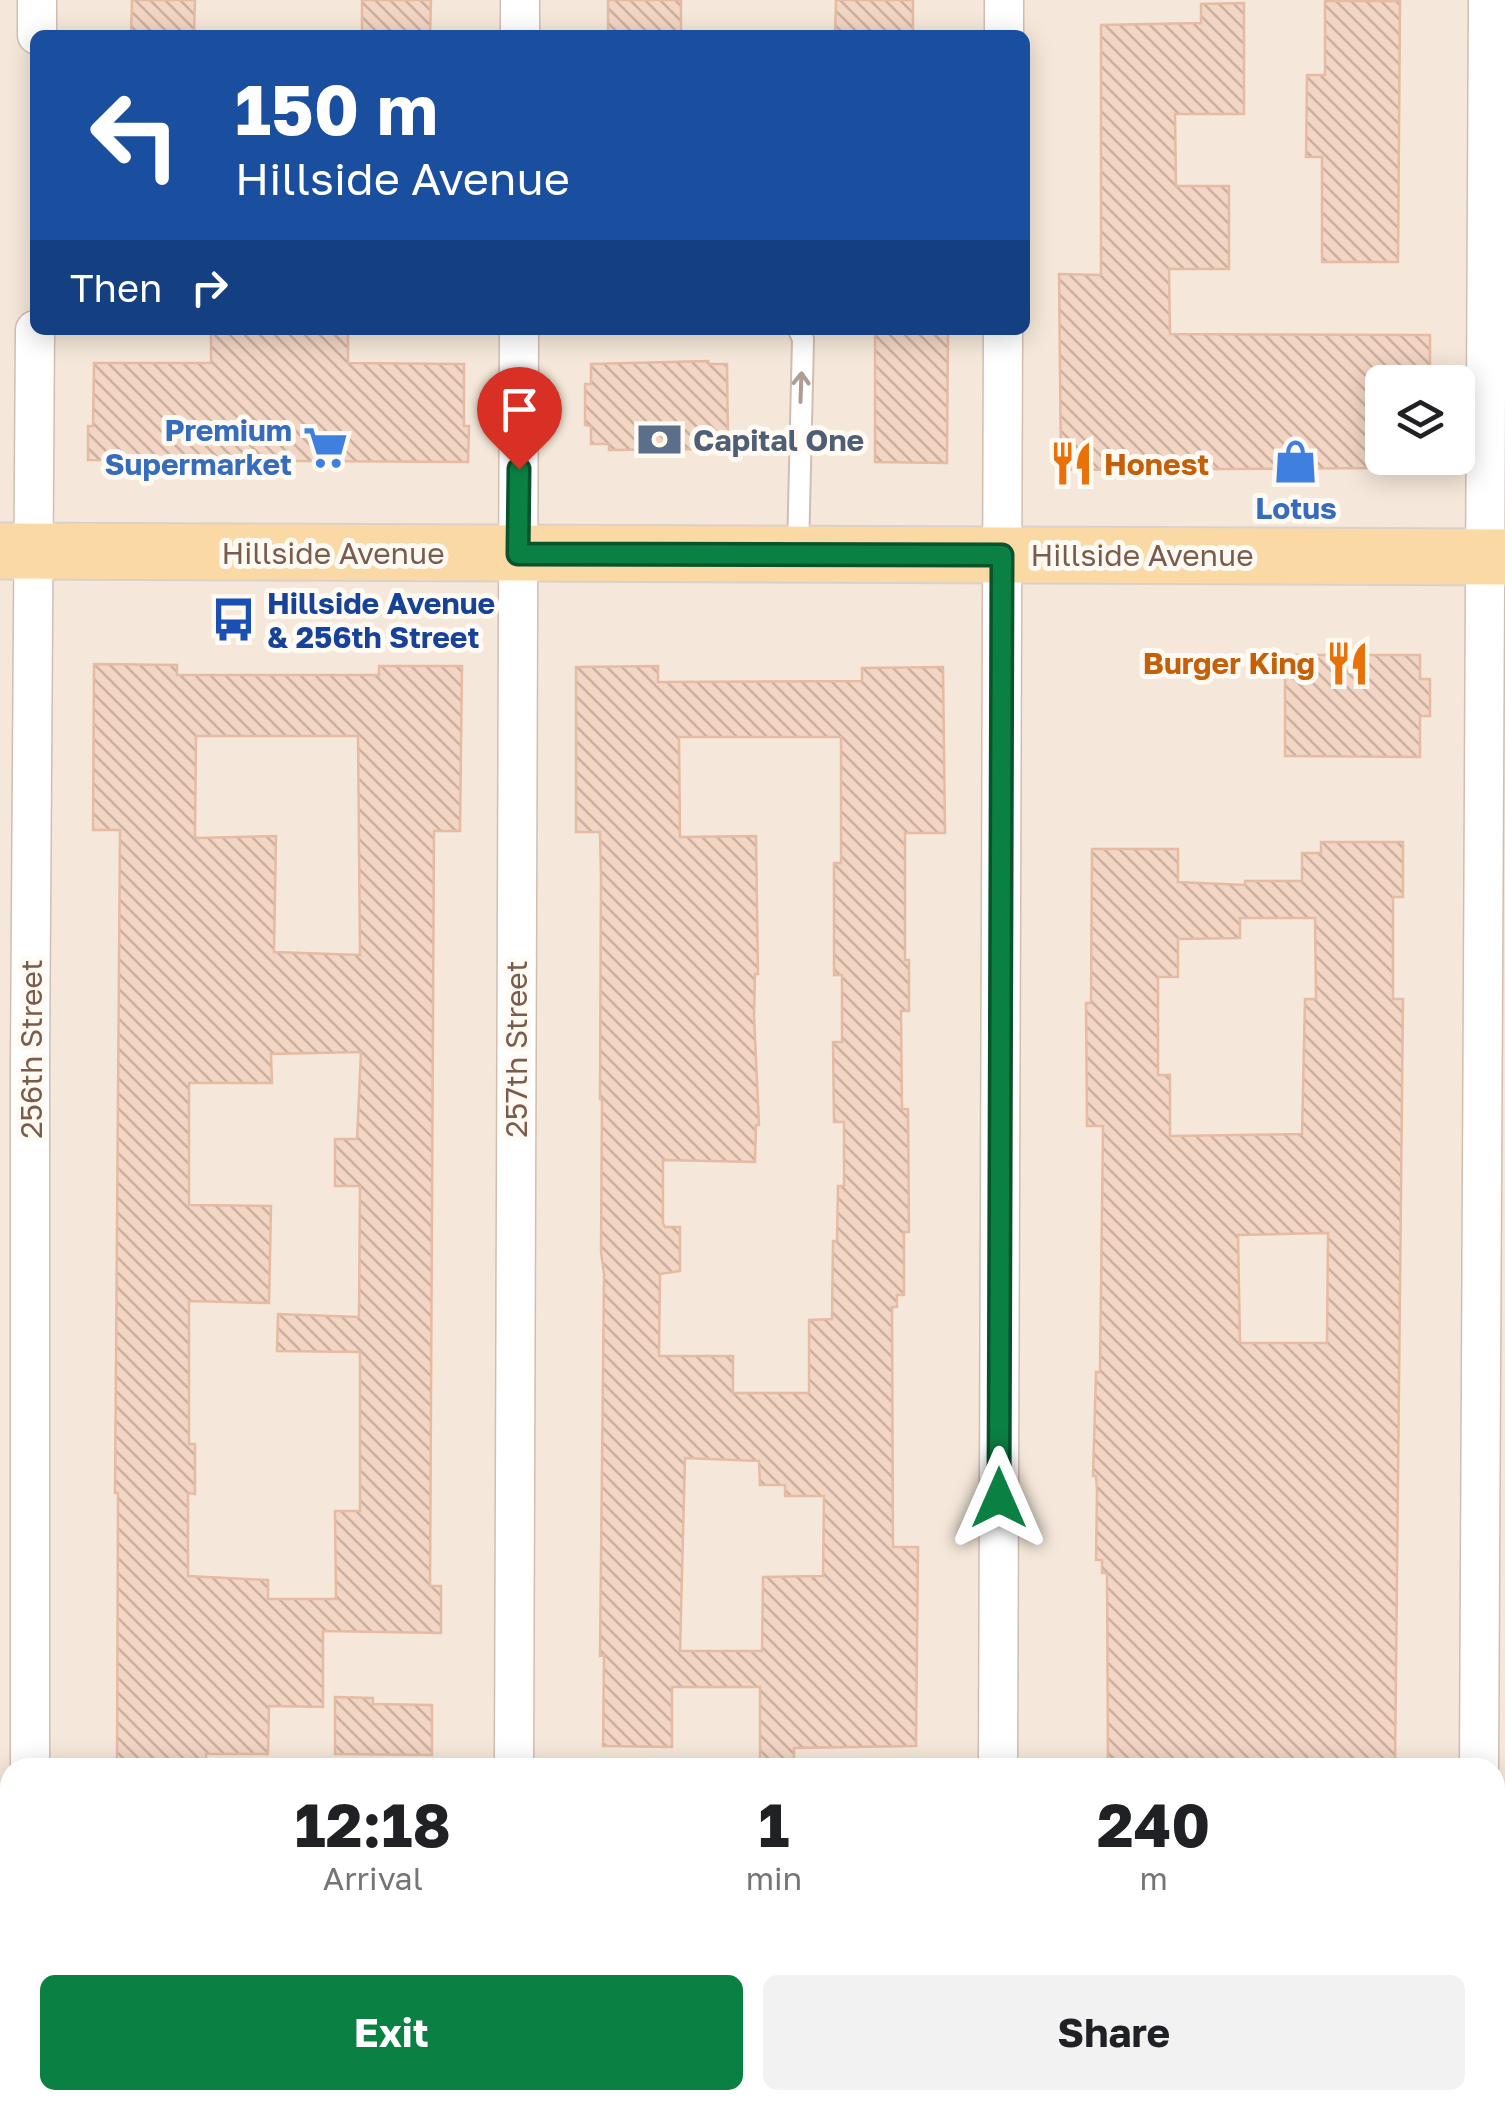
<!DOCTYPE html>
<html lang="en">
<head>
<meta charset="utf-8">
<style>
  body { margin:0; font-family:"Golos Text",sans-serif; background:#f2f2f2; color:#202124; height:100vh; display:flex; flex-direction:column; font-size:38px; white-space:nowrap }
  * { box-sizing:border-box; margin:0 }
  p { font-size:32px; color:#757577 }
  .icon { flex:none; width:55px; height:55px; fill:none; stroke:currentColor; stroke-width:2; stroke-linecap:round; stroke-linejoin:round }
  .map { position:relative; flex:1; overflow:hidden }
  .side { position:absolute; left:0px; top:1758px; width:1505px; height:352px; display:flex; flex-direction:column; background:#fff; border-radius:30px 30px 0 0; box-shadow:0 5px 25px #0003 }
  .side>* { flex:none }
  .hud { position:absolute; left:30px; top:30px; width:1000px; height:305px; border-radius:15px; box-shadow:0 5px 25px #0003; background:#1a4fa0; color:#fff; overflow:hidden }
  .tools { position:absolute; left:1365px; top:365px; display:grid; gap:20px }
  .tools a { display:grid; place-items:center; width:110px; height:110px; border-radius:15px; background:#fff; box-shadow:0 5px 25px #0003; font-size:50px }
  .pin { position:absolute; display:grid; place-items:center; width:85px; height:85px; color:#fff; margin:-102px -42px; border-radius:50% 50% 50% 0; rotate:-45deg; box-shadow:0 0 10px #0007 }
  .pin .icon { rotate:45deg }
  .me { position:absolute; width:110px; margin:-55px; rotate:0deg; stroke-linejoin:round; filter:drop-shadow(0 0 8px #0008) }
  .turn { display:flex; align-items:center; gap:35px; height:210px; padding:0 40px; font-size:45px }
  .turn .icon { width:130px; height:130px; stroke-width:2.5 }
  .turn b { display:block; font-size:70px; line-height:85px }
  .then { display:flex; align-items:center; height:95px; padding:0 40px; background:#0003; gap:20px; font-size:38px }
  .eta { display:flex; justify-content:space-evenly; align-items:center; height:170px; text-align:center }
  .eta b { font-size:60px; font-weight:700; line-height:70px }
  .cta { display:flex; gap:20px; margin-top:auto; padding:20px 40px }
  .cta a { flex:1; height:115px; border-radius:15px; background:#0b8043; color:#fff; font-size:40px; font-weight:700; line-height:115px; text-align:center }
  .cta a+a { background:#f2f2f2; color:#202124 }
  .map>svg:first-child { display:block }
  .residential { fill:#f5e8da; fill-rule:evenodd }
  .building { fill:url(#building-back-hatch); stroke:#e6bba3; stroke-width:2.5; fill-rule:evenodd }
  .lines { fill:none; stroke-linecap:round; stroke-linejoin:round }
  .lane-casing { stroke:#d1beb0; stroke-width:24 }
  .street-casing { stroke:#d1beb0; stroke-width:41 }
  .primary-casing { stroke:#dad1cd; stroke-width:59 }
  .lane { stroke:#fff; stroke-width:20 }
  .street { stroke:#fff; stroke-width:38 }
  .primary { stroke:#fbd9a5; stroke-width:55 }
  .oneway { stroke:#af9d94 }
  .route-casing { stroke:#07532c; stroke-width:25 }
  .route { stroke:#0b8043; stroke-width:18 }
  .labels { text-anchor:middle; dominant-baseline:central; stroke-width:10; stroke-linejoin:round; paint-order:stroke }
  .shop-label { font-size:30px; font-weight:bold; fill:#366cbe; stroke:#fffaf3; text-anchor:end }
  .service-label { font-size:30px; font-weight:bold; fill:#4e5e75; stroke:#fffaf3; text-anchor:start }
  .food-label { font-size:30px; font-weight:bold; fill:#c56008; stroke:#fffaf3; text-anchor:start }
  .street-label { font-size:30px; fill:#7a5c4d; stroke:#fffaf3 }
  .transit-label { font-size:30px; font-weight:bold; fill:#164399; stroke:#fffaf3; text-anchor:start }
</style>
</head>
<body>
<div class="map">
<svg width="1505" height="2108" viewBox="0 0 1505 2108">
  <defs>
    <pattern id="building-back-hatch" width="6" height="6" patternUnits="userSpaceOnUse" patternTransform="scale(2.5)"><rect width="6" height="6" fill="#f3d5c3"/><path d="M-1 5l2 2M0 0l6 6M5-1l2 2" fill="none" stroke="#cab0a1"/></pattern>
  </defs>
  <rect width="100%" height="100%" fill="#fdf6ec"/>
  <!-- residential -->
  <path class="residential" d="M 0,0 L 1505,0 L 1505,2108 L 0,2108 ZM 35,35 L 1025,35 L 1025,330 L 35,330 ZM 1382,382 L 1458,382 L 1458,458 L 1382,458 ZM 10,1768 L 1495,1768 L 1495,2100 L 10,2100 Z"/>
  <!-- building -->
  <g class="building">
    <path d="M 132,0 L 195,0 L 194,35 L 131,35 Z"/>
    <path d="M 362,0 L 431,0 L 430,35 L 362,35 Z"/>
    <path d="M 608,0 L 681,0 L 681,35 L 608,32 Z"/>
    <path d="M 836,0 L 913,0 L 913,35 L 835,35 Z"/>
    <path d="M 1325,1 L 1400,1 L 1398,262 L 1322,262 L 1322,157 L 1306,157 L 1307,75 L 1325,75 Z"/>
    <path d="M 1244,3 L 1244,114 L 1175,114 L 1176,186 L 1229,186 L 1229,269 L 1169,269 L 1170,334 L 1430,335 L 1430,382 L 1382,382 L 1382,468 L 1061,470 L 1059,274 L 1101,275 L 1101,25 L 1201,23 L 1201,4 Z"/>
    <path d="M 211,330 L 348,330 L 348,363 L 464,364 L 464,426 L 469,426 L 468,462 L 88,460 L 88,426 L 93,426 L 94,363 L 211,363 Z"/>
    <path d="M 875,330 L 948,330 L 947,463 L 875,462 Z"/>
    <path d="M 708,361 L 709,364 L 727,364 L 728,445 L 711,444 L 711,449 L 609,450 L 609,444 L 591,444 L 591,426 L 585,425 L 585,384 L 591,384 L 591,364 Z"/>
    <path d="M 1285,655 L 1420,655 L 1420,679 L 1430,679 L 1430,716 L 1420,716 L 1420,757 L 1285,756 Z"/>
    <path d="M 94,664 L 177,665 L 177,675 L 379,675 L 379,666 L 462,666 L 460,831 L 434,831 L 430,1586 L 441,1586 L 441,1633 L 323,1631 L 323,1707 L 269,1706 L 268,1754 L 206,1754 L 206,1768 L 117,1768 L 118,1493 L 115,1493 L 120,830 L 93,830 ZM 196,736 L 358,736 L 360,955 L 274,952 L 276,836 L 195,838 ZM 361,1052 L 357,1139 L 335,1139 L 335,1186 L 360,1186 L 359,1317 L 278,1314 L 277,1351 L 360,1352 L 360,1511 L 335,1511 L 336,1599 L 268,1599 L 268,1580 L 188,1576 L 188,1493 L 195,1494 L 195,1444 L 189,1444 L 189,1301 L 269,1303 L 271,1206 L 189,1205 L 189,1083 L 272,1083 L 271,1054 Z"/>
    <path d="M 658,666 L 658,682 L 862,681 L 862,668 L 943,667 L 945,833 L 905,833 L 905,960 L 909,960 L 909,1011 L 901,1011 L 902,1109 L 908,1109 L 909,1232 L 904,1232 L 904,1295 L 897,1295 L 897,1307 L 892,1307 L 893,1547 L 918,1547 L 916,1746 L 794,1748 L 794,1763 L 760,1762 L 760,1687 L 672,1687 L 672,1747 L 603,1746 L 604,1655 L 600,1656 L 604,1274 L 601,1252 L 602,1099 L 600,1099 L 601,876 L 600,832 L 576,832 L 576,667 ZM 679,737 L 841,737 L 841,863 L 834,863 L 834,975 L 842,975 L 842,1042 L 833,1042 L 834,1122 L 844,1122 L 844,1186 L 838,1186 L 837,1241 L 833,1241 L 832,1319 L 809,1320 L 809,1393 L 733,1393 L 733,1356 L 659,1356 L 660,1274 L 680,1271 L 680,1227 L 665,1227 L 663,1223 L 663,1160 L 755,1162 L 756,1125 L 759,1125 L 754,1015 L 755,974 L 758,974 L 756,836 L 680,837 ZM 685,1458 L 759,1461 L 760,1485 L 785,1485 L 785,1496 L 824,1496 L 823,1576 L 763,1577 L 762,1651 L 680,1651 Z"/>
    <path d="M 1321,842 L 1403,842 L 1403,897 L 1393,897 L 1393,999 L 1403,999 L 1395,1768 L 1108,1768 L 1107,1573 L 1102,1573 L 1102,1560 L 1096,1560 L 1097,1492 L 1096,1476 L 1093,1476 L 1096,1372 L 1100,1372 L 1103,1126 L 1087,1126 L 1086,1003 L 1091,1003 L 1092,849 L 1178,849 L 1178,882 L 1245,885 L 1245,881 L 1302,881 L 1302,853 L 1321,853 ZM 1240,918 L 1315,918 L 1316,999 L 1305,999 L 1302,1134 L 1170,1136 L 1170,1075 L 1158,1075 L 1158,977 L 1178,977 L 1178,939 L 1240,938 ZM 1328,1233 L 1327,1343 L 1240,1343 L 1238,1235 Z"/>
    <path d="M 335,1697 L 373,1698 L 373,1704 L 432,1705 L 432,1755 L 335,1754 Z"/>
  </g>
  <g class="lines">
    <defs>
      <path id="lane" d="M 798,552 L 803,339 L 799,330"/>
      <g id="street">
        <path d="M 37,35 L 37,0"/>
        <path d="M 520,35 L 520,0"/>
        <path d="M 1004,35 L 1004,0"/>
        <path d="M 30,1768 L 30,1060 L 35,330"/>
        <path d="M 514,1768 L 519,330"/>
        <path d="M 998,1768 L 1003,330"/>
        <path d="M 1479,1768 L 1488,0"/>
        <path d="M 0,1993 L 10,1993"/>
        <path d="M 1495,2002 L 1505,2000"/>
        <path d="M 29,2108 L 29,2100"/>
        <path d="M 512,2108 L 512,2100"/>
        <path d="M 996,2108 L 996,2100"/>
        <path d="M 1055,2108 L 1089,2100"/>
        <path d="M 1478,2108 L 1478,2100"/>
      </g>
      <path id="primary" d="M 0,551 L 1505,557"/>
    </defs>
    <!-- lane casing -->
    <use href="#lane" class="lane-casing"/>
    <!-- street casing -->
    <use href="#street" class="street-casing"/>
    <!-- primary casing -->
    <use href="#primary" class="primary-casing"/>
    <!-- lane -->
    <use href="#lane" class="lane"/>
    <!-- street -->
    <use href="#street" class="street"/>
    <!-- primary -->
    <use href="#primary" class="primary"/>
  </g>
  <!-- one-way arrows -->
  <defs><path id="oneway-shaft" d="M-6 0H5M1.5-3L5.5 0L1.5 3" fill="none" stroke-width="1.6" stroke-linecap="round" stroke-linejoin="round" transform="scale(2.5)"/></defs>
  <use class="oneway" href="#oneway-shaft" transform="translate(801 387) rotate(-88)"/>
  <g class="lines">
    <defs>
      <path id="route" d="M 519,469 L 518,554 L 1002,555 L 999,1498"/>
    </defs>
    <!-- route casing -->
    <use href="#route" class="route-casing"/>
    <!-- route -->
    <use href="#route" class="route"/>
  </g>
  <!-- icons -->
  <defs>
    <symbol id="bank-bare" viewBox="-9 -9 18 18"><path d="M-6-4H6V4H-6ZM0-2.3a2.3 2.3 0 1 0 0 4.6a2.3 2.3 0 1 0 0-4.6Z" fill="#5c6f8a" stroke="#fffaf3" stroke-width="2.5" paint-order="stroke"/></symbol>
    <symbol id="supermarket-bare" viewBox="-9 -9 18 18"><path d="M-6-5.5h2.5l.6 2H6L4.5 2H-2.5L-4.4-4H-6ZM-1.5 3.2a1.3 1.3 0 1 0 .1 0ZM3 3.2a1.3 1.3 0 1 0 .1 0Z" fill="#3f7fe0" stroke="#fffaf3" stroke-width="2.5" paint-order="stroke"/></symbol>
    <symbol id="shop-bare" viewBox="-9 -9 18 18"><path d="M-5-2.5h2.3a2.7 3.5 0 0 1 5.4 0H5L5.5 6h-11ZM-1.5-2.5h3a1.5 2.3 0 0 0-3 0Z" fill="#3f7fe0" stroke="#fffaf3" stroke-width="2.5" paint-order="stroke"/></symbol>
    <symbol id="restaurant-bare" viewBox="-9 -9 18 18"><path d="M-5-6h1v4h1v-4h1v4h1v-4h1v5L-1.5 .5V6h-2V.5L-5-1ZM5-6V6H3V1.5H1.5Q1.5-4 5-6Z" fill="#e8710a" stroke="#fffaf3" stroke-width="2.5" paint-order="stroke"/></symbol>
    <symbol id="bus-bare" viewBox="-9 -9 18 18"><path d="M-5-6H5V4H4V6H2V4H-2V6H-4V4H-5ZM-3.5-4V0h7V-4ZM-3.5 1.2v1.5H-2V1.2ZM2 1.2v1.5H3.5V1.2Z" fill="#1a4fb4" stroke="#fffaf3" stroke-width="2.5" paint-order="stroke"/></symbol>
  </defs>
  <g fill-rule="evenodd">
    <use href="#bank-bare" x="628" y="408" width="63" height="63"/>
    <use href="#supermarket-bare" x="294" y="416" width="63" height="63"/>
    <use href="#shop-bare" x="1264" y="430" width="63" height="63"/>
    <use href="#restaurant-bare" x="1040" y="432" width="63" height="63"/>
    <use href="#bus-bare" x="202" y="588" width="63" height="63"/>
    <use href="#restaurant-bare" x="1316" y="632" width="63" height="63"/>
  </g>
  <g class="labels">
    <!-- shop labels -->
    <g class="shop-label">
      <text x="292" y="430">Premium<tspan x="292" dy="34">Supermarket</tspan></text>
      <text x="1296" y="508" text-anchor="middle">Lotus</text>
    </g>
    <!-- service labels -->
    <g class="service-label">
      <text x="693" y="440">Capital One</text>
    </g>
    <!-- food labels -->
    <g class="food-label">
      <text x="1104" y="464">Honest</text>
      <text x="1315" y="663" text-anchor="end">Burger King</text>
    </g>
    <!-- street labels -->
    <g class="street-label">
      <text x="333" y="553">Hillside Avenue</text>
      <text x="1142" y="555">Hillside Avenue</text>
      <text transform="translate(31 1049) rotate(-90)">256th Street</text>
      <text transform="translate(516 1049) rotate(-90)">257th Street</text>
    </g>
    <!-- transit labels -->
    <g class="transit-label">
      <text x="267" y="603">Hillside Avenue<tspan x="267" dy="34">&amp; 256th Street</tspan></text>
    </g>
  </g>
</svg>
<div class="tools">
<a><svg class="icon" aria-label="layers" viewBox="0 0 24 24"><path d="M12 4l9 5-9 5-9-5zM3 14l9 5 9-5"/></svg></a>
</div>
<div class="pin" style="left:519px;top:469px;background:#d93025"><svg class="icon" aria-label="arrive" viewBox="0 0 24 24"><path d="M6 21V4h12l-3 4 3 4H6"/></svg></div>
<svg class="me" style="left:999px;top:1498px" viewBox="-20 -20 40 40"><path d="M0-17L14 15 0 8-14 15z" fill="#0b8043" stroke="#fff" stroke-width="4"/></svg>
<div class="hud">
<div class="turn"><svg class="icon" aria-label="left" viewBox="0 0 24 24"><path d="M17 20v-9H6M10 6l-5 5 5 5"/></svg><div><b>150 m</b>Hillside Avenue</div></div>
<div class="then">Then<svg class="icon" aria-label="right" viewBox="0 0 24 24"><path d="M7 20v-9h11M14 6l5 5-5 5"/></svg></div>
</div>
<section class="side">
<div class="eta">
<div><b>12:18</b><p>Arrival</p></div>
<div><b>1</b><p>min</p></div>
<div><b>240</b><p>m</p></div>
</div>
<div class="cta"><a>Exit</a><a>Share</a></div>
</section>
</div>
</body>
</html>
